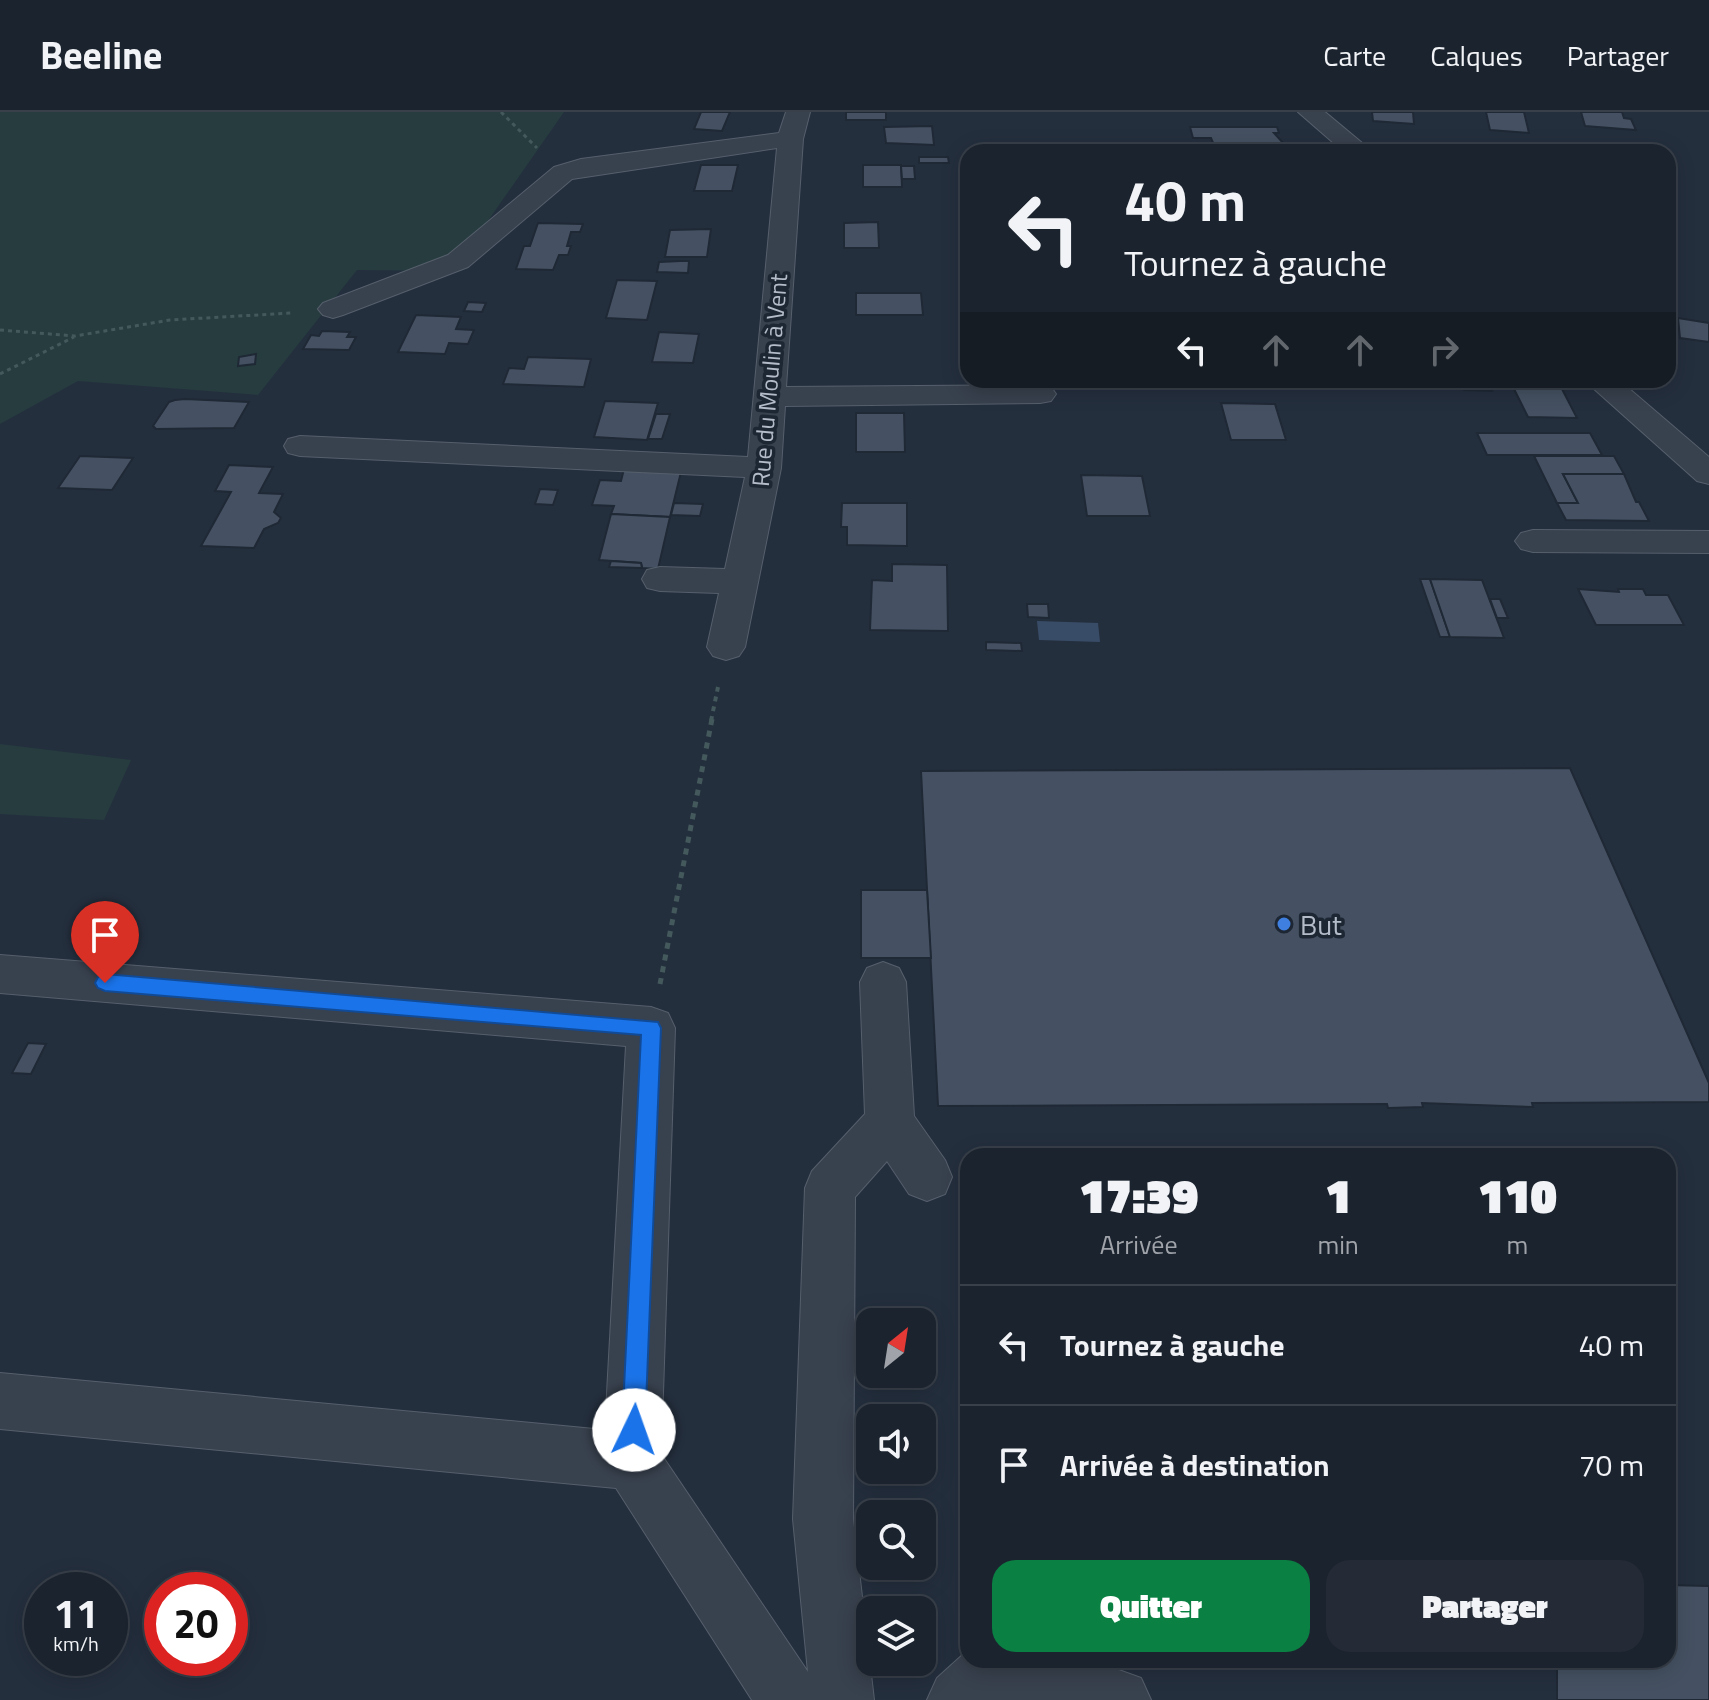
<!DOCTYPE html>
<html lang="fr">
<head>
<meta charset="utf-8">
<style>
  body { margin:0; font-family:"Titillium Web",sans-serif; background:#242b36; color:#f1f3f6; height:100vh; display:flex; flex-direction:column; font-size:30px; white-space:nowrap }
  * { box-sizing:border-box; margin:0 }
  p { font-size:26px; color:#a0a4aa }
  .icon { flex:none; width:44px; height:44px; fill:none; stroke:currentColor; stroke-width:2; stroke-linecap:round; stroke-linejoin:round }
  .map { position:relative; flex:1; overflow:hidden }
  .panel { position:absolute; left:960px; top:1036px; width:716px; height:520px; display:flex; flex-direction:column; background:#1b232e; border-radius:24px; box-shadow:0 4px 20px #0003,0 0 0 2px #39404a }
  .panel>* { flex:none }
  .guide { position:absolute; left:960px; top:32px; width:716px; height:244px; border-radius:24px; box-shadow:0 4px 20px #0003,0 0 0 2px #39404a; background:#1b232e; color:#f1f3f6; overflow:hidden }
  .needle { width:52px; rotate:30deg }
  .buttons { position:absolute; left:856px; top:1196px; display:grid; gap:16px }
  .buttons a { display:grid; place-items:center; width:80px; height:80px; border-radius:16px; background:#1b232e; box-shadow:0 4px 20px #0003,0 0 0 2px #39404a; font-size:40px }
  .speed { position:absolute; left:24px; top:1460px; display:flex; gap:16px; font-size:40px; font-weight:700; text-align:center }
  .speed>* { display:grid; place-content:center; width:104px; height:104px; border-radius:50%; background:#1b232e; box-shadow:0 4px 20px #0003,0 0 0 2px #39404a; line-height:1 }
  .speed small { font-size:20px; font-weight:400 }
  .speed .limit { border:12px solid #d22; background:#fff; color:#111 }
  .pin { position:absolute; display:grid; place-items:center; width:68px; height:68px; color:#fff; margin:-82px -34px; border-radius:50% 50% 50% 0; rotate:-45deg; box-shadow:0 0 8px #0007 }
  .pin .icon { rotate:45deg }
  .me { position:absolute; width:88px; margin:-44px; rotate:3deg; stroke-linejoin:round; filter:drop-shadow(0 0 6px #0008) }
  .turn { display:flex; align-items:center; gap:28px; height:168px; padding:0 32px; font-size:36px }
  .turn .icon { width:104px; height:104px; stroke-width:2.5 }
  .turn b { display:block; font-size:56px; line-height:68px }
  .lanes { display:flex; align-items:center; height:76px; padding:0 32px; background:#0003; justify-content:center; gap:40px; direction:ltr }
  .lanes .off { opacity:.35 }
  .eta { display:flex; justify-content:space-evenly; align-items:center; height:136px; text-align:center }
  .eta b { font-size:48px; font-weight:800; line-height:56px }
  .primary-button { display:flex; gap:16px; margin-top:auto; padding:16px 32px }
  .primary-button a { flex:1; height:92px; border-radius:24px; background:#0b8043; color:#fff; font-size:32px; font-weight:800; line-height:92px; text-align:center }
  .primary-button a+a { background:#242b36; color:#f1f3f6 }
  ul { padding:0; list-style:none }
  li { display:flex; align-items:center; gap:24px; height:120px; padding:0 32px; border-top:2px solid #39404a }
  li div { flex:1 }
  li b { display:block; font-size:30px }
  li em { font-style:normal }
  header { display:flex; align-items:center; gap:48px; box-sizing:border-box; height:112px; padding:0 40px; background:#1b232e; border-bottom:2px solid #39404a }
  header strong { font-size:38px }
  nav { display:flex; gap:44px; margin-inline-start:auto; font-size:28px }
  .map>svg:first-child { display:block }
  .green { fill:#263c3f }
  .water { fill:#394c67 }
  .building { fill:#455162; stroke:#1f2835; stroke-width:2 }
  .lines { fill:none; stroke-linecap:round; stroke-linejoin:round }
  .minor-casing { stroke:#565f6c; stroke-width:2 }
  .path-far2 { stroke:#44595c; stroke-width:3; stroke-dasharray:4 4; stroke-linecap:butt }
  .path-far1 { stroke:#44595c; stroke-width:4; stroke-dasharray:5 5; stroke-linecap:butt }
  .path { stroke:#44595c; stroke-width:5; stroke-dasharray:6 6; stroke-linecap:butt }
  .minor { fill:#38414e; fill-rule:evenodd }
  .route { fill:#1a73e8; stroke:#114b97; stroke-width:2 }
  .shop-dot { fill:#3f7fe0; stroke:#1d2633; stroke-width:3 }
  .labels { text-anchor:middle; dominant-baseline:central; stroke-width:7; stroke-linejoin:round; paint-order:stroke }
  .far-street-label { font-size:24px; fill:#b4bcc9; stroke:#1d2633 }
  .poi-label { font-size:28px; fill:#b4bcc9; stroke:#1d2633; text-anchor:start }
</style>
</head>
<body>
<header>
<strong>Beeline</strong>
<nav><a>Carte</a><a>Calques</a><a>Partager</a></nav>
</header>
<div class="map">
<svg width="1709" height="1588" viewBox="0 0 1709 1588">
  <rect width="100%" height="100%" fill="#242f3e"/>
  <!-- green -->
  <g class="green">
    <path d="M 0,0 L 564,0 L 453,159 L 357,158 L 258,283 L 78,269 L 0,312 Z"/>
    <path d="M 0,632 L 131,648 L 104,708 L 0,702 Z"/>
  </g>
  <!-- water -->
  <path class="water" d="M 1037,509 L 1098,511 L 1100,530 L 1039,528 Z"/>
  <!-- building -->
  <g class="building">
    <path d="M 701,0 L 730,0 L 722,19 L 694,17 Z"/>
    <rect x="846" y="0" width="40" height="8"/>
    <path d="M 1372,0 L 1413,0 L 1414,12 L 1373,9 Z"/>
    <path d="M 1486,0 L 1524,0 L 1529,21 L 1490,18 Z"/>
    <path d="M 1581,0 L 1622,0 L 1624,6 L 1631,7 L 1636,18 L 1585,14 Z"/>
    <path d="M 932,14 L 934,33 L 886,31 L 884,15 Z"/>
    <path d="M 1190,15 L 1277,15 L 1279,21 L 1274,21 L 1285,33 L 1214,33 L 1211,26 L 1193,26 Z"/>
    <path d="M 919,45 L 948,45 L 949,51 L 919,51 Z"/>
    <path d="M 701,53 L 738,53 L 732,79 L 694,79 Z"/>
    <path d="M 863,53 L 901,53 L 902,75 L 863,75 Z"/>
    <path d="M 901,54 L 914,54 L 915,67 L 902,67 Z"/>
    <path d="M 878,110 L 879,136 L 844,136 L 844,111 Z"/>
    <path d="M 538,111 L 583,112 L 580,120 L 571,120 L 567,134 L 571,134 L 568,143 L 559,143 L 553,158 L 516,157 L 524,134 L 530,134 Z"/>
    <path d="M 711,117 L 707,145 L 665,145 L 670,118 Z"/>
    <path d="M 681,149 L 689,149 L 688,161 L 657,160 L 659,150 Z"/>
    <path d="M 617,168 L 657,169 L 647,208 L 606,206 Z"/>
    <path d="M 856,181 L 921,181 L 923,203 L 856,203 Z"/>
    <path d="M 468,190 L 486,191 L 482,200 L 464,199 Z"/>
    <path d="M 416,203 L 461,205 L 456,217 L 474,218 L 468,232 L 449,231 L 445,242 L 398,240 Z"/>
    <path d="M 1678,206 L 1709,211 L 1709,230 L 1680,226 Z"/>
    <path d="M 322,219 L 350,220 L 347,225 L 356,225 L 349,238 L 303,237 L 311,223 L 319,224 Z"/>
    <path d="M 659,220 L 699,222 L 693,251 L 652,250 Z"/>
    <path d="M 256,242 L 255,252 L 238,254 L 239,245 Z"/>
    <path d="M 528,245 L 591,247 L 584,275 L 503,272 L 509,256 L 524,257 Z"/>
    <path d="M 1459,268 L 1487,268 L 1492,279 L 1464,278 Z"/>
    <path d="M 1536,268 L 1553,268 L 1557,275 L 1561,275 L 1577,306 L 1528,305 L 1513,275 L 1534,275 Z"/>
    <path d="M 175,288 L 185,287 L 249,290 L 234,316 L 156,317 L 153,314 L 169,290 Z"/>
    <path d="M 605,289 L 658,291 L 647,328 L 594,325 Z"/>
    <path d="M 1221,291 L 1275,292 L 1286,328 L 1231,328 Z"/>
    <path d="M 856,301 L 904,301 L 905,340 L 856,340 Z"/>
    <path d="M 656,302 L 670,302 L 662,327 L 648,327 Z"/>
    <path d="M 1477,321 L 1590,321 L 1602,343 L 1487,343 Z"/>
    <path d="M 80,344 L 133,346 L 112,378 L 58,376 Z"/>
    <path d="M 1534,344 L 1614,344 L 1624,362 L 1563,362 L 1578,391 L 1557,391 Z"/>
    <path d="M 229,353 L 273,355 L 259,381 L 283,382 L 274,400 L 281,406 L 278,411 L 264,417 L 254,436 L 201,434 L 231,380 L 215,379 Z"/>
    <path d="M 624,357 L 681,360 L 670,405 L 611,402 L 614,394 L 592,393 L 600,368 L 621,369 Z"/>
    <path d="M 1563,362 L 1624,362 L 1636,390 L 1639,390 L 1649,409 L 1566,408 L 1557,391 L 1578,391 Z"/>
    <path d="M 1081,363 L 1142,364 L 1150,404 L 1087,404 Z"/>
    <path d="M 540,377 L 558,378 L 553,393 L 535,392 Z"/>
    <path d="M 674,391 L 703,392 L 700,404 L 671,403 Z"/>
    <path d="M 842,391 L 907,391 L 907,434 L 847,433 L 847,415 L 841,415 Z"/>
    <path d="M 611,402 L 670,405 L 658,457 L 642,456 L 641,451 L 599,448 Z"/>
    <path d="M 611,449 L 641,451 L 642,456 L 609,455 Z"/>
    <path d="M 892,452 L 947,453 L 948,519 L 870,518 L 872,468 L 892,469 Z"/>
    <path d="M 1420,467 L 1430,467 L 1450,525 L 1440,525 Z"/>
    <path d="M 1430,467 L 1482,468 L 1504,526 L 1450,525 Z"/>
    <path d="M 1578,477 L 1619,480 L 1618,477 L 1643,477 L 1646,483 L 1668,483 L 1684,513 L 1596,513 Z"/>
    <path d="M 1490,487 L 1500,487 L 1508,506 L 1497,506 Z"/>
    <path d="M 1027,492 L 1048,492 L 1049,506 L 1028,505 Z"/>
    <path d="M 986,530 L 1021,531 L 1022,539 L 986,538 Z"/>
    <path d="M 1570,656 L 1709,971 L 1709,990 L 1532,991 L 1533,995 L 1422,991 L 1423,995 L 1388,996 L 1387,992 L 938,994 L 921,659 Z"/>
    <path d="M 861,778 L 927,778 L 931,846 L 861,846 Z"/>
    <path d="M 28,931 L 46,932 L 31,962 L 12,961 Z"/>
    <path d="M 1668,1473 L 1709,1474 L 1709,1588 L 1557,1588 L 1557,1548 L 1668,1548 Z"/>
  </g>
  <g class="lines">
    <defs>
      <g id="minor">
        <path d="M 786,0 L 810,0 L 803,27 L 786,275 L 1040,273 L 1051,275 L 1056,282 L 1051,289 L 1040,291 L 785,294 L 781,356 L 745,535 L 739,544 L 726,548 L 713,544 L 707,535 L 719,481 L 660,479 L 647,476 L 642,467 L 647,458 L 660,455 L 725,457 L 745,365 L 300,344 L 288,341 L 284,334 L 288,327 L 300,324 L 748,345 L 777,36 L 572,67 L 468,155 L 343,203 L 333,206 L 323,203 L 318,197 L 323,191 L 448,143 L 554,55 L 581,47 L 779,21 Z"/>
        <path d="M 1298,0 L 1325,0 L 1373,40 L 1344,40 Z"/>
        <path d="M 1584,268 L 1619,268 L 1709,345 L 1709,372 L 1697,369 Z"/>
        <path d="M 1533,418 L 1709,419 L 1709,441 L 1533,440 L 1521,437 L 1515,429 L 1521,421 Z"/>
        <path d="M 0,843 L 651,895 L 668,901 L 675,916 L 661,1342 L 808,1560 L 793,1407 L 805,1076 L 812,1059 L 865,1002 L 860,870 L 867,856 L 883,850 L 899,856 L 906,870 L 914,1004 L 945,1048 L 952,1065 L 945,1082 L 927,1089 L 909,1082 L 887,1049 L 855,1085 L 853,1407 L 874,1588 L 752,1588 L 616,1376 L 0,1317 L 0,1261 L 605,1318 L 626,934 L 0,881 Z"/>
        <path d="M 968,1538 L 968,1548 L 1091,1548 L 1141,1566 L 1151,1588 L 927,1588 L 937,1566 Z"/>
      </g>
    </defs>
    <!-- minor casing -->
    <use href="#minor" class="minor-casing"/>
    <!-- path-far2 -->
    <g class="path-far2">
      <path d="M 501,0 L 537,36"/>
      <path d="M 0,218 L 75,224 L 170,208 L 292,201"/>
      <path d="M 0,262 L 74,225"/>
    </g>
    <!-- path-far1 -->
    <path class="path-far1" d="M 711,609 L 718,575"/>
    <!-- path -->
    <path class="path" d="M 660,872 L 712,607"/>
    <!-- minor -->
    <use href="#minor" class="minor"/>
  </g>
  <!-- route -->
  <path class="route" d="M 105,862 L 658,910 L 661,916 L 645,1318 L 642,1326 L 634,1330 L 625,1326 L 622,1318 L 641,923 L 105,879 L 98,876 L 95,871 L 98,865 Z"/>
  <!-- markers -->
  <circle class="shop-dot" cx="1284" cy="812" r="8"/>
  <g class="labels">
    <!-- far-street labels -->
    <g class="far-street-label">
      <text transform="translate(769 268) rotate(-85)">Rue du Moulin à Vent</text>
    </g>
    <!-- poi labels -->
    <g class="poi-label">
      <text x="1300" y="812">But</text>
    </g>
  </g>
</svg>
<div class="buttons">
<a><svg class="needle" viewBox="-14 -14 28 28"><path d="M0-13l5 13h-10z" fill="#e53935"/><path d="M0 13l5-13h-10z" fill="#a0a4aa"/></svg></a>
<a><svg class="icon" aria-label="sound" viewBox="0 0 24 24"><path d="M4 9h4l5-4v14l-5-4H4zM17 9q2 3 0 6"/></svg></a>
<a><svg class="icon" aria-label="search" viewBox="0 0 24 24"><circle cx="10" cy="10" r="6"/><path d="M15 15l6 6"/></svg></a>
<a><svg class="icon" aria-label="layers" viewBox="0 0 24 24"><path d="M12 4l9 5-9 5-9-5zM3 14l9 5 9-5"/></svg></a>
</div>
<div class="speed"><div>11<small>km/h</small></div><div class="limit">20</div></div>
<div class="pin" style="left:105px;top:871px;background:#d93025"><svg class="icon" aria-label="arrive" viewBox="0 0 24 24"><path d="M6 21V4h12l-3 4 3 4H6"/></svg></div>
<svg class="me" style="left:634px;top:1318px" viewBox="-20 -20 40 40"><circle r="19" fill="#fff"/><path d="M0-13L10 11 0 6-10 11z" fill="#1a73e8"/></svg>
<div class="guide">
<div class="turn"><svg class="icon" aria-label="left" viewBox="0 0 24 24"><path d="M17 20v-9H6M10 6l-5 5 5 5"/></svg><div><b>40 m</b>Tournez à gauche</div></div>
<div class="lanes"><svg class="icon" aria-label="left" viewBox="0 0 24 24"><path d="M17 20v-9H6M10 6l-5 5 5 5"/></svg><svg class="icon off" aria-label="ahead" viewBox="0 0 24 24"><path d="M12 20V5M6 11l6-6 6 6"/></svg><svg class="icon off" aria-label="ahead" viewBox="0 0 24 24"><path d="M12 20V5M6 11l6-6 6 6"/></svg><svg class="icon off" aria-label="right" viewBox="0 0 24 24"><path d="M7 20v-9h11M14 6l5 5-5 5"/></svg></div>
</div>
<section class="panel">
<div class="eta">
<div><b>17:39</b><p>Arrivée</p></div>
<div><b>1</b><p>min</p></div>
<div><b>110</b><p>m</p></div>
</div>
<ul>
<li><svg class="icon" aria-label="left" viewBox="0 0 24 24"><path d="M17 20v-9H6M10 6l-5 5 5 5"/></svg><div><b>Tournez à gauche</b></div><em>40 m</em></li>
<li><svg class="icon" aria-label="arrive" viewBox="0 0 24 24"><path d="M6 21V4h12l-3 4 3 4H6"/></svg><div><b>Arrivée à destination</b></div><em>70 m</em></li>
</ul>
<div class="primary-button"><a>Quitter</a><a>Partager</a></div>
</section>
</div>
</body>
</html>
